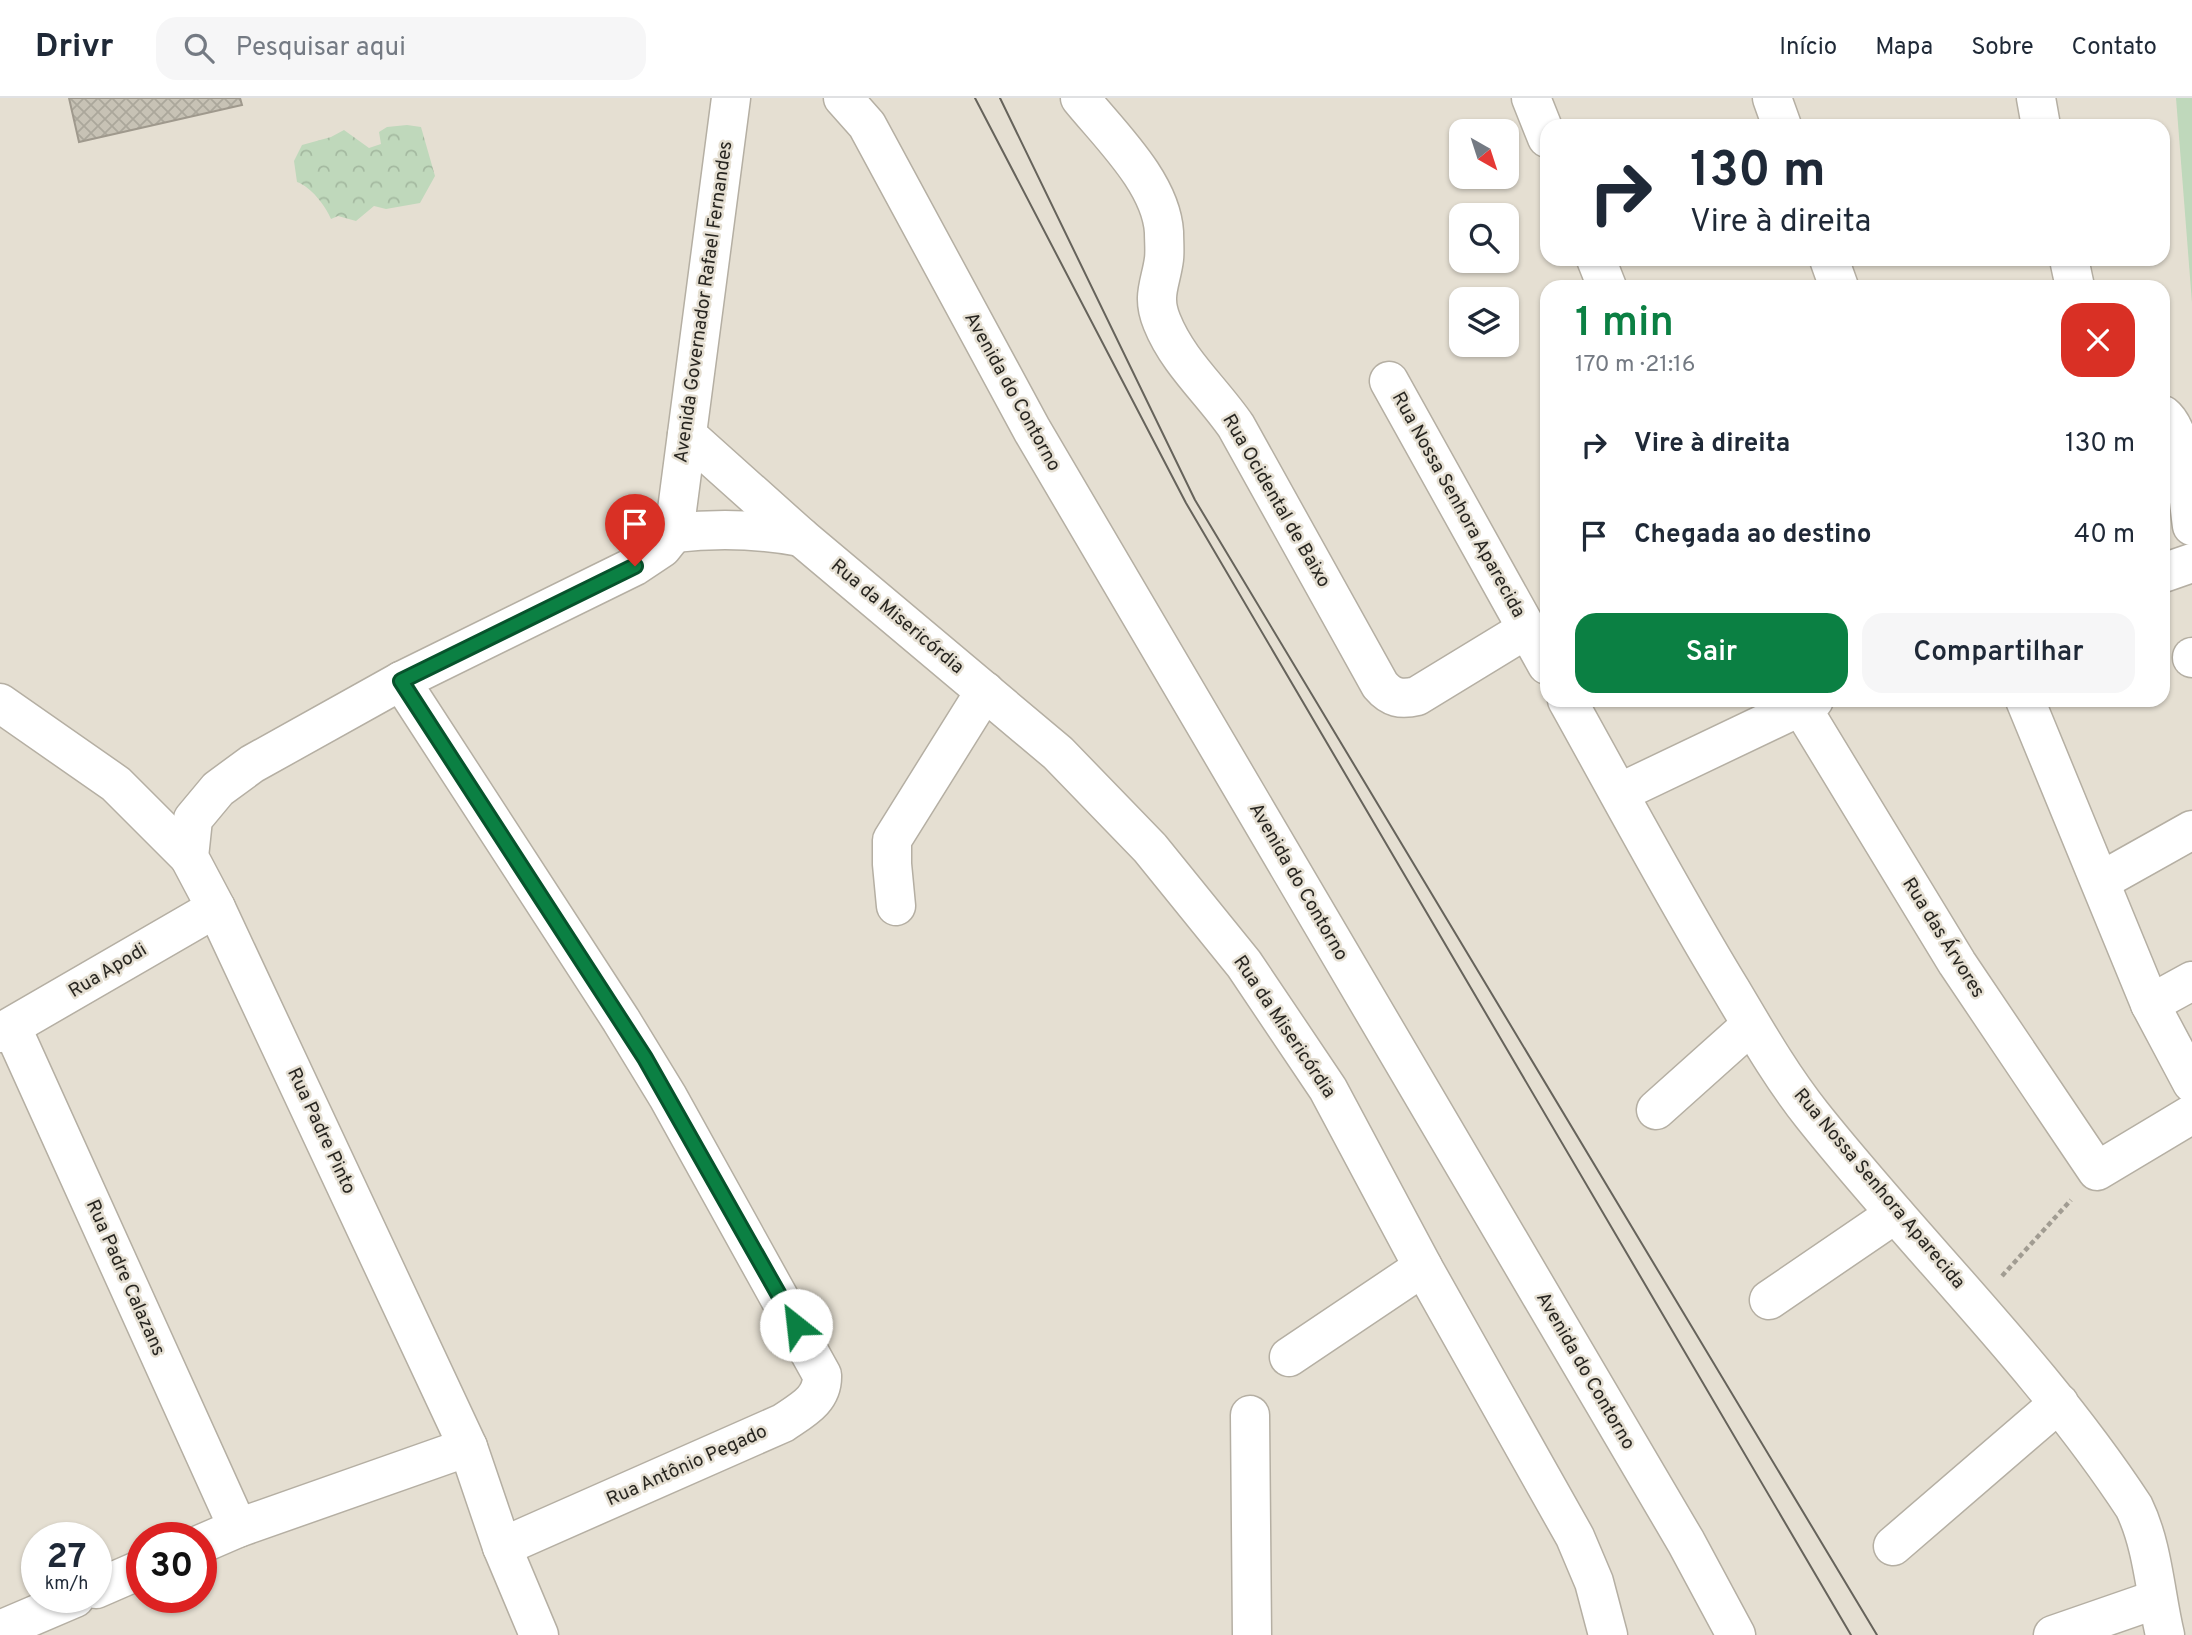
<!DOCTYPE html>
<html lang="pt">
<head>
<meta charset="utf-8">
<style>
  body { margin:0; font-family:Overpass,sans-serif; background:#f6f6f7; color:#1f2937; height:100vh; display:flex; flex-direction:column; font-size:26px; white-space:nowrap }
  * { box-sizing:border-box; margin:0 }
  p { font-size:23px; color:#747a83 }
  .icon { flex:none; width:38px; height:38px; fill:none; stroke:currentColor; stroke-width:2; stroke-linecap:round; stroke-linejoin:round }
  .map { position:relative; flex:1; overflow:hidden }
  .side { position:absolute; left:1540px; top:182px; width:630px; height:427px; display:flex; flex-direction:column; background:#fff; border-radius:21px; box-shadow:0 2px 5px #0004 }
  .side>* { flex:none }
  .hud { position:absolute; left:1540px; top:21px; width:630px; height:147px; border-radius:21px; box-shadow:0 2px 5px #0004; background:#fff; color:#1f2937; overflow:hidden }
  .needle { width:46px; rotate:141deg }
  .buttons { position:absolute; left:1449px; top:21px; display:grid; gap:14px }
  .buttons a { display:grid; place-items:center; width:70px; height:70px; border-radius:14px; background:#fff; box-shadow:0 2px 5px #0004; font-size:35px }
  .speed { position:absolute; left:21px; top:1424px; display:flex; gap:14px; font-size:35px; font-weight:700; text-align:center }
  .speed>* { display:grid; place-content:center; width:91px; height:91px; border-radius:50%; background:#fff; box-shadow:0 2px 5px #0004; line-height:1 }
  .speed small { font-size:18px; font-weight:400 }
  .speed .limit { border:10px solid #d22; background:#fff; color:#111 }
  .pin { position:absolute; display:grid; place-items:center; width:60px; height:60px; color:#fff; margin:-72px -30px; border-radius:50% 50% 50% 0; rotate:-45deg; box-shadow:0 0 7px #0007 }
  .pin .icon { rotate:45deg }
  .me { position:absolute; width:77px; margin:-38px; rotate:331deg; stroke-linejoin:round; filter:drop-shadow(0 0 5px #0008) }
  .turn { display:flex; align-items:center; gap:24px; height:147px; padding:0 35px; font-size:32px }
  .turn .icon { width:91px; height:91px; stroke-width:2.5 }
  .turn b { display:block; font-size:49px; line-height:60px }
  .round { display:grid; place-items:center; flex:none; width:74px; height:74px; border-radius:21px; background:#f6f6f7 }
  .overview { display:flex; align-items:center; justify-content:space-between; height:119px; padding:0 35px }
  h1 { font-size:42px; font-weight:600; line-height:52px; color:#0b8043 }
  .primary-button { display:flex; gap:14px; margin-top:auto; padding:14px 35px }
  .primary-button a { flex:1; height:80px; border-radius:21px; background:#0b8043; color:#fff; font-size:28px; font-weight:600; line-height:80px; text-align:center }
  .primary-button a+a { background:#f6f6f7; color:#1f2937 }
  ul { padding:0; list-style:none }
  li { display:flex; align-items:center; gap:21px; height:91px; padding:0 35px }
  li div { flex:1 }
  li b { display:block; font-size:26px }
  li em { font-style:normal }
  header { display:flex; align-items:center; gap:42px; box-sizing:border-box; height:98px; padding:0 35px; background:#fff; border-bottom:2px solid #e0e1e3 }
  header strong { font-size:33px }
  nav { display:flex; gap:38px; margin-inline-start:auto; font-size:24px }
  .search { width:490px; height:63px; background:#f6f6f7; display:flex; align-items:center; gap:18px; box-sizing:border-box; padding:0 24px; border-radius:21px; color:#747a83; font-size:26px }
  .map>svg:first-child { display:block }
  .forest { fill:url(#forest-crowns) }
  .pitch { fill:#bfd8bb }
  .building { fill:url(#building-cross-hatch); stroke:#9f998d; stroke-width:2 }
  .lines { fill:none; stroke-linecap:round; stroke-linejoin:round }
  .minor-casing { stroke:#b5afa3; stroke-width:41 }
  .major-casing { stroke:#b5afa3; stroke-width:41 }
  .path { stroke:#a19c92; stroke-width:4.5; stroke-dasharray:5 3.5; stroke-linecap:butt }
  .minor { stroke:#fff; stroke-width:38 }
  .major { stroke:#fff; stroke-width:38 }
  .tram { stroke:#66635b; stroke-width:2 }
  .route-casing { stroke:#07532c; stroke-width:18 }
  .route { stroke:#0b8043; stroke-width:12 }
  .labels { text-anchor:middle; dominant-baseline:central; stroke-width:5; stroke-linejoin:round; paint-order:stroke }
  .street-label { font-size:19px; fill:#282621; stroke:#e5dfd2 }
</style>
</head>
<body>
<header>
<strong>Drivr</strong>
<div class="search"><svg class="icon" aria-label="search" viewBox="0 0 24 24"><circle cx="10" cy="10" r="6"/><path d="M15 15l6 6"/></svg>Pesquisar aqui</div>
<nav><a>Início</a><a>Mapa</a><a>Sobre</a><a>Contato</a></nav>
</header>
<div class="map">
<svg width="2192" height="1537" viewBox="0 0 2192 1537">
  <defs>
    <pattern id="forest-crowns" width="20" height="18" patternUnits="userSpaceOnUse" patternTransform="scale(1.75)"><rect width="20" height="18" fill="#bfd8bb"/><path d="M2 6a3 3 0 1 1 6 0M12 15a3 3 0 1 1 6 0" fill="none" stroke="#a4b9a0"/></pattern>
    <pattern id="building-cross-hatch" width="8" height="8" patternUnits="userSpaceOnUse" patternTransform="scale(1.75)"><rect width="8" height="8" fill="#c7c2b5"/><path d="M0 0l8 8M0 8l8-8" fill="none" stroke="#aba79b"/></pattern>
  </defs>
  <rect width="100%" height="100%" fill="#e5dfd2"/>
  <!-- forest -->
  <path class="forest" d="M 407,27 L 421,29 L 435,78 L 420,105 L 386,111 L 374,108 L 356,123 L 338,118 L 331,121 C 325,107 311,89 297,84 L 294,63 L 302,47 L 331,39 L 344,32 L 369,50 L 381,46 L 379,34 L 387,29 Z"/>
  <!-- pitch -->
  <path class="pitch" d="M 2176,0 L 2192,0 L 2192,205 Z"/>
  <!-- building -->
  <path class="building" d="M 69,0 L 240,0 L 242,7 L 79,44 Z"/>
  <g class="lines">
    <defs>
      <g id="minor">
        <path d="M 1080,0 C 1110,37 1161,85 1164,134 C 1164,143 1165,153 1164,161 C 1161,185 1151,198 1162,224 C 1178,264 1211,292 1236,328 L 1380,587 C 1391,600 1401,602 1417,598 L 1527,531"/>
        <path d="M 1531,0 L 1547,40"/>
        <path d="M 1772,0 L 1782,28"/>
        <path d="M 2036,0 L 2041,28"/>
        <path d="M 1596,161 L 1607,189"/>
        <path d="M 1829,161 L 1839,189"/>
        <path d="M 2069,161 L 2075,189"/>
        <path d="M 1389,283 L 1547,567"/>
        <path d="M 2163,317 C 2185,334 2188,401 2192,428"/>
        <path d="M 687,337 L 801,439 L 1058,655 L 1150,750 L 1244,866 L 1328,991 L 1423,1169 L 1575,1439 L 1594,1484 L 1608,1537"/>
        <path d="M 674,435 C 718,430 758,431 801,439"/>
        <path d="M 2163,475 L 2192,465"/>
        <path d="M 2192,559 L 2192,560"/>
        <path d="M 401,583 L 621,922 L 668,999 L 822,1277 C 823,1302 802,1312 783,1325 L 502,1449"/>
        <path d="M 1567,602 C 1621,699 1673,797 1731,892 C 1756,934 1781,978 1812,1017 C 1917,1149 2041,1267 2134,1409 C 2153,1448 2155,1495 2165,1537"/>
        <path d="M 1797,602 L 1957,865 L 2097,1073 L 2192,1016"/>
        <path d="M 2025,602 L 2150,906 L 2192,985"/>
        <path d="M 0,605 L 116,686 L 189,759"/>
        <path d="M 1619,695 L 1814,602"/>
        <path d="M 2101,783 L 2192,732"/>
        <path d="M 896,808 L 892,766 L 892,742 L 985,593"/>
        <path d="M 2150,906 L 2192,883"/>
        <path d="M 12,930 L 238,1430"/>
        <path d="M 0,935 L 216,810"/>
        <path d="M 1656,1012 L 1751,927"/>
        <path d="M 1769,1202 L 1895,1116"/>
        <path d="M 1289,1259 L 1423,1169"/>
        <path d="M 1250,1317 L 1252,1537"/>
        <path d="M 201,1446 L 238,1430 L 468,1349"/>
        <path d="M 1893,1448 L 2059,1305"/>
        <path d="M 96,1491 L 142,1471"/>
        <path d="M 0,1532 L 75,1500"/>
        <path d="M 2053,1537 L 2157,1501"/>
      </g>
      <g id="major">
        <path d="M 843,0 L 867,27 L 1032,332 L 1686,1444 L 1736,1537"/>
        <path d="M 539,1537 L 502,1449 L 468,1349 L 216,810 L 189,759 L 193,721 L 218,691 L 252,666 L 401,583 L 635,468 L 662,450 L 674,435 L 731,0"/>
      </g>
    </defs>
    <!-- minor casing -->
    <use href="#minor" class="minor-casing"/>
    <!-- major casing -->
    <use href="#major" class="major-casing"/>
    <!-- path -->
    <path class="path" d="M 2002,1178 L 2071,1102"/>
    <!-- minor -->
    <use href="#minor" class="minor"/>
    <!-- major -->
    <use href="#major" class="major"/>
    <!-- tram -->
    <g class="tram">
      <path d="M 975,0 L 1186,405 L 1851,1537"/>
      <path d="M 1000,0 L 1195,402 L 1877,1537"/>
    </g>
  </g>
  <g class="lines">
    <defs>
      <path id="route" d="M 635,468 L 401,583 L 645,960 L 796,1227"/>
    </defs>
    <!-- route casing -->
    <use href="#route" class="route-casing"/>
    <!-- route -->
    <use href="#route" class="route"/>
  </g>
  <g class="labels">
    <!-- street labels -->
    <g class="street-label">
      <text transform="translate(704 204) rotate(-82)">Avenida Governador Rafael Fernandes</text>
      <text transform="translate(1012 294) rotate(61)">Avenida do Contorno</text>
      <text transform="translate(1276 403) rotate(60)">Rua Ocidental de Baixo</text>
      <text transform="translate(1458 407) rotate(61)">Rua Nossa Senhora Aparecida</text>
      <text transform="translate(897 519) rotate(40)">Rua da Misericórdia</text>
      <text transform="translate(1298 784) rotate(60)">Avenida do Contorno</text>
      <text transform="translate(1943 840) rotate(58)">Rua das Árvores</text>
      <text transform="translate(108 873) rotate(-31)">Rua Apodi</text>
      <text transform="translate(1284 929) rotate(56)">Rua da Misericórdia</text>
      <text transform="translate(321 1033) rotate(65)">Rua Padre Pinto</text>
      <text transform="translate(1879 1091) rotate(50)">Rua Nossa Senhora Aparecida</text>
      <text transform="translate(125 1180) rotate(66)">Rua Padre Calazans</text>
      <text transform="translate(1585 1273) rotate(60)">Avenida do Contorno</text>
      <text transform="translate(687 1368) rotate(-24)">Rua Antônio Pegado</text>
    </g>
  </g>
</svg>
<div class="buttons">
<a><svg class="needle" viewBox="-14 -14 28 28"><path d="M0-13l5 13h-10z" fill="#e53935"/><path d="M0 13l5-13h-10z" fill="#747a83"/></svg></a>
<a><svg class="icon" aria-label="search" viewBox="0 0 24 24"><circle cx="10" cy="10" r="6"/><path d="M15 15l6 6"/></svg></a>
<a><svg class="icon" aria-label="layers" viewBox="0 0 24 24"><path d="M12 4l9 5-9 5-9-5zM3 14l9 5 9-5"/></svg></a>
</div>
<div class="speed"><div>27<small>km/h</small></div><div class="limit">30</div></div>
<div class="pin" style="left:635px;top:468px;background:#d93025"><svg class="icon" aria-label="arrive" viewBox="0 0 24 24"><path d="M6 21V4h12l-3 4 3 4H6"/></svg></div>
<svg class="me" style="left:796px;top:1227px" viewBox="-20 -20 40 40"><circle r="19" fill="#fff"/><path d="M0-13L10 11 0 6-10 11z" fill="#0b8043"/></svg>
<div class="hud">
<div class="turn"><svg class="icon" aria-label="right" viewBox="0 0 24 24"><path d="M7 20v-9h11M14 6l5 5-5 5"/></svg><div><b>130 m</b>Vire à direita</div></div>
</div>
<section class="side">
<div class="overview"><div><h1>1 min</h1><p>170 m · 21:16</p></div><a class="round" style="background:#d93025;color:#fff"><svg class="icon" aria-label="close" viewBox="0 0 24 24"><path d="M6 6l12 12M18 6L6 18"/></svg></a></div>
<ul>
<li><svg class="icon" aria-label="right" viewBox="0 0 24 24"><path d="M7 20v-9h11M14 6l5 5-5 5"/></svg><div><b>Vire à direita</b></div><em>130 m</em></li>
<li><svg class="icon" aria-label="arrive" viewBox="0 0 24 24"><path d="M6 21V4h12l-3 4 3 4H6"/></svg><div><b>Chegada ao destino</b></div><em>40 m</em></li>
</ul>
<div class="primary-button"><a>Sair</a><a>Compartilhar</a></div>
</section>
</div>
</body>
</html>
